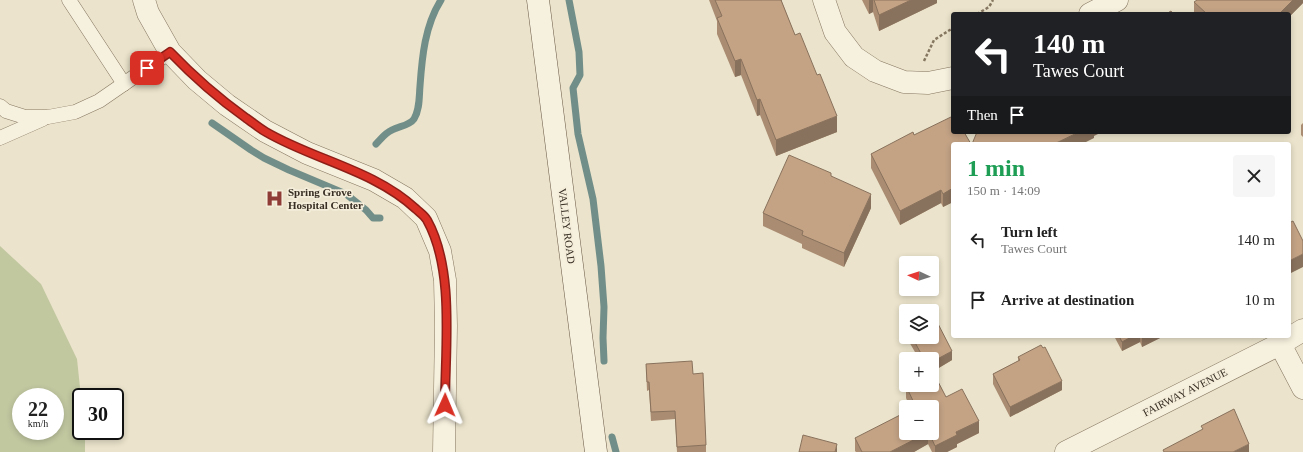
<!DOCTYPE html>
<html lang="en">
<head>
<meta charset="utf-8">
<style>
  body { margin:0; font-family:"Times New Roman",serif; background:#f6f6f6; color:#222; height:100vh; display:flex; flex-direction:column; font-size:15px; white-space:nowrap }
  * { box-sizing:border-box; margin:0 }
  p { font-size:13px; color:#767676 }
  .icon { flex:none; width:22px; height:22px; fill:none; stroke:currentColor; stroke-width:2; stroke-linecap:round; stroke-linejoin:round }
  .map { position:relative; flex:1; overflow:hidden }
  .sheet { position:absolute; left:951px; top:142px; width:340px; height:196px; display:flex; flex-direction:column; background:#fff; border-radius:4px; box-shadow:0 2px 6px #0003 }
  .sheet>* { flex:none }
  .top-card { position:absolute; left:951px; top:12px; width:340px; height:122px; border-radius:4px; box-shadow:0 2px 6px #0003; background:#202124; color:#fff; overflow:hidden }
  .needle { width:26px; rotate:274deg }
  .buttons { position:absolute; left:899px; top:256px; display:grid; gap:8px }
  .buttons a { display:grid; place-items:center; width:40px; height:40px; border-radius:4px; background:#fff; box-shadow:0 2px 6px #0003; font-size:20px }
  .speed { position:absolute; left:12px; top:388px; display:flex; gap:8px; font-size:20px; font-weight:700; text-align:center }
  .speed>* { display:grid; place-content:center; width:52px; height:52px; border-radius:50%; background:#fff; box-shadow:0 2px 6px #0003; line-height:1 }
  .speed small { font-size:10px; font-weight:400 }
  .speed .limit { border:2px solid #111; border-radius:6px; background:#fff; color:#111 }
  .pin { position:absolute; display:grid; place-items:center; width:34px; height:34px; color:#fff; margin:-17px; border-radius:8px; box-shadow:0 2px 6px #0006 }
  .me { position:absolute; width:44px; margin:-22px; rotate:1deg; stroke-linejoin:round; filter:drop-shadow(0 0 3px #0008) }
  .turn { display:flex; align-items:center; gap:14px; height:84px; padding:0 16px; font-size:18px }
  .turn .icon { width:52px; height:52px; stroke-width:2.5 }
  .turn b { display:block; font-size:28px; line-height:34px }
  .then { display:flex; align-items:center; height:38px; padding:0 16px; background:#0003; gap:8px; font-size:15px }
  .round { display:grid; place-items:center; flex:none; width:42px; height:42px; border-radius:4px; background:#f6f6f6 }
  .head { display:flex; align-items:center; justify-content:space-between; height:68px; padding:0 16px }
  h1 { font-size:24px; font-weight:700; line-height:30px; color:#1e9e55 }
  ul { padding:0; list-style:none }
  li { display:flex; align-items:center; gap:12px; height:60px; padding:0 16px }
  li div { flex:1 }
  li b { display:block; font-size:15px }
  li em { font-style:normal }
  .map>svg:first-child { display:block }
  .grass { fill:#c1c8a0; fill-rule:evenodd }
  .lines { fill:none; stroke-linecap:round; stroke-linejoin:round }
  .stream { stroke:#728e88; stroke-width:7 }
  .lane-casing { stroke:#867761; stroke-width:15 }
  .street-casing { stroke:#867761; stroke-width:23 }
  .secondary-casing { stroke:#685844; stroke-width:23 }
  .path { stroke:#867761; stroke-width:2.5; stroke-dasharray:3 2; stroke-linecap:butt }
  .lane { stroke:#f6f0de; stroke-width:14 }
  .street { stroke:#f6f0de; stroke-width:22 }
  .secondary { stroke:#f6f0de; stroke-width:22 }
  .wall { fill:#a98c72 }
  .shaded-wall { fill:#89725d }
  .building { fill:#c4a385; stroke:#89725d }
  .route-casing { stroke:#8d1f18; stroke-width:10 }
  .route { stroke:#d93025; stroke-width:7 }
  .labels { text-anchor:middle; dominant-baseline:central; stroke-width:3.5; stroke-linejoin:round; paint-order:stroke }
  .poi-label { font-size:11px; font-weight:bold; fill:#382e23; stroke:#f3edda; text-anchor:start }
  .street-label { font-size:11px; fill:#382e23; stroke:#f3edda }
</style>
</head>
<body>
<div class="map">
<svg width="1303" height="452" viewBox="0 0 1303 452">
  <rect width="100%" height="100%" fill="#ebe3cb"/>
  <!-- grass -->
  <path class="grass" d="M 0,246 L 41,284 L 77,359 L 81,397 L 81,431 L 85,431 L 85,452 L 0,452 ZM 21,397 L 55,397 L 55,431 L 21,431 Z"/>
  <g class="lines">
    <!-- stream -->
    <g class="stream">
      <path d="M 569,0 L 579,52 L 580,75 L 573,88 L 578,134 L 593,199 L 601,266 L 604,307 L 603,338 L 604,361"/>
      <path d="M 212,123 L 251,150 L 264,158 L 289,170 L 346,194 L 366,210 L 373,218 L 380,218"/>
      <path d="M 376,144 C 381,139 385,133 392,130 C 399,126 409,126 414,119 C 420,109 419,97 420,86 C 422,57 425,25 441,0"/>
      <path d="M 612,437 L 616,452"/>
    </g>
    <defs>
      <g id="lane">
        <path d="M 69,0 L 124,84"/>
        <path d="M 0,106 L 6,111 L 25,117 L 48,117 L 75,112 L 99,101 L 170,52"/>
        <path d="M 0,138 L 43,119"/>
      </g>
      <g id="street">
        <path d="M 144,0 L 148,13 L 170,52 L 197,80 L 227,105 L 265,131 L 307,153 L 374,180 L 405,198 L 426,218 L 440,251 L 445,280 L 446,326 L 444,452"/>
        <path d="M 824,0 L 835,32 L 854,57 L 875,71 L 904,82 L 928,83 L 953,78"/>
        <path d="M 1090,14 L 1117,0"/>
        <path d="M 1280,344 L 1303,388"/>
        <path d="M 1066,452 L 1280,344 L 1303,330"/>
      </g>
      <path id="secondary" d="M 538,0 L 596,452"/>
    </defs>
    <!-- lane casing -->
    <use href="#lane" class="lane-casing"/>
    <!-- street casing -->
    <use href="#street" class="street-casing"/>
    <!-- secondary casing -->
    <use href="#secondary" class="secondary-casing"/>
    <!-- path -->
    <g class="path">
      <path d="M 977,14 L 989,7 L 993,0"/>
      <path d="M 924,61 L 934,40 L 953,28"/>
    </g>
    <!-- lane -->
    <use href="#lane" class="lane"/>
    <!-- street -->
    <use href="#street" class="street"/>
    <!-- secondary -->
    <use href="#secondary" class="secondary"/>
  </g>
  <!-- wall -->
  <g class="wall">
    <path d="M 709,0 L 782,0 L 782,2 L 795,35 L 837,132 L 776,156 L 760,115 L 757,116 L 741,75 L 735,77 L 717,34 L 717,21 Z"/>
    <path d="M 862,0 L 937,0 L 937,3 L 879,31 L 873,12 L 869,14 Z"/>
    <path d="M 1303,0 L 1303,3 L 1289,17 L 1289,14 L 1194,14 L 1194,2 Z"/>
    <path d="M 1303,123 L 1303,137 L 1301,135 L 1301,125 Z"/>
    <path d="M 914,135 L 953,144 L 953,202 L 943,207 L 941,203 L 900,225 L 871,168 L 871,154 Z"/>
    <path d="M 831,176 L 871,208 L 844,267 L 802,248 L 802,244 L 763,226 L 763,213 Z"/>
    <path d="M 1114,336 L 1164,336 L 1142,347 L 1140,342 L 1122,351 Z"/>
    <path d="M 908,337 L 932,337 L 952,360 L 932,372 L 932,359 L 919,359 L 908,340 Z"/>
    <path d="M 1018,357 L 1062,390 L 1010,417 L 993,384 L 993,374 L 1018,361 Z"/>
    <path d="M 646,364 L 693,374 L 706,445 L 706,452 L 677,452 L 675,419 L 651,421 L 649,390 L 647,391 Z"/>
    <path d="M 906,386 L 946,397 L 979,433 L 957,444 L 957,447 L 947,452 L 932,452 L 928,444 L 914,452 L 856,452 L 855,451 L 855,438 L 906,433 L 932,433 L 932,407 L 910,407 L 906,398 Z"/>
  </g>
  <!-- shaded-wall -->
  <g class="shaded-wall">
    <path d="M 869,0 L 873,0 L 873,12 L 869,14 Z"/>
    <path d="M 911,0 L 937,0 L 937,3 L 879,31 L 879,15 Z"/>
    <path d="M 1293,0 L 1303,0 L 1303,3 L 1289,17 L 1289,14 L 1279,14 Z"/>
    <path d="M 741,59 L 741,75 L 735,77 L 735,61 Z"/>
    <path d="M 760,99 L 760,115 L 757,116 L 757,100 Z"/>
    <path d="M 837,116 L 837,132 L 776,156 L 776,140 Z"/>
    <path d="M 1079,132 L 1102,132 L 1094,136 L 1094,138 L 1082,144 L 1054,144 Z"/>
    <path d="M 953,188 L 953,202 L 943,207 L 943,194 Z"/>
    <path d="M 941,190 L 941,203 L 900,225 L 900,211 Z"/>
    <path d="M 871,194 L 871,208 L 844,267 L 844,253 Z"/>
    <path d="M 1303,254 L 1303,267 L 1289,274 L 1289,261 Z"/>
    <path d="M 1133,336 L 1140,336 L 1140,342 L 1122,351 L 1122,342 Z"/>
    <path d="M 1145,336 L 1164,336 L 1142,347 L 1142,337 Z"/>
    <path d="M 952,351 L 952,360 L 932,372 L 932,362 Z"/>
    <path d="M 1062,381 L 1062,390 L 1010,417 L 1010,407 Z"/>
    <path d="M 979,421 L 979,433 L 957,444 L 957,447 L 947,452 L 935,452 L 935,446 L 956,432 Z"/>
    <path d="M 927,433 L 928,433 L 928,444 L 914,452 L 890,452 Z"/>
    <path d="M 837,444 L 837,452 L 835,452 Z"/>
    <path d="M 1249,444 L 1249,452 L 1233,452 Z"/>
  </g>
  <!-- building -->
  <g class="building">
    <path d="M 715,0 L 781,0 L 795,35 L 800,33 L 817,75 L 820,74 L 837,116 L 776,140 L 760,99 L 757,100 L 741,59 L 735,61 L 717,18 L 722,16 Z"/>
    <path d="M 874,0 L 911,0 L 879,15 Z"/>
    <path d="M 1197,0 L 1293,0 L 1279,14 L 1207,14 L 1194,2 Z"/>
    <path d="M 1171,11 L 1173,14 L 1166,14 Z"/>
    <path d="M 953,116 L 953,132 L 964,132 L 971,144 L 953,144 L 953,188 L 943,194 L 941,190 L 900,211 L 871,154 L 913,132 L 914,135 Z"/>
    <path d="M 977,132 L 1079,132 L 1054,144 L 972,144 Z"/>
    <path d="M 789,155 L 831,173 L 831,176 L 871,194 L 844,253 L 802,235 L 803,231 L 763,213 Z"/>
    <path d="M 1293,221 L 1303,241 L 1303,254 L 1289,261 L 1289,223 Z"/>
    <path d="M 934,316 L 952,351 L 932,362 L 932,359 L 924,359 L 912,337 L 932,337 L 932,317 Z"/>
    <path d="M 1119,336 L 1133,336 L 1122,342 Z"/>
    <path d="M 1041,345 L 1043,348 L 1045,347 L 1062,381 L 1010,407 L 993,374 L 1020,360 L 1018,357 Z"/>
    <path d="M 692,361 L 693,374 L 703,373 L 706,445 L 677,447 L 675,411 L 651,412 L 649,382 L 647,382 L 646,364 Z"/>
    <path d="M 933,372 L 946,397 L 962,389 L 979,421 L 956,432 L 957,435 L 935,446 L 929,433 L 932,433 L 932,407 L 916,407 L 906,386 L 908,385 L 932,385 L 932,373 Z"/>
    <path d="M 1234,409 L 1249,444 L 1233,452 L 1164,452 L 1163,450 L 1203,429 L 1201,426 Z"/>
    <path d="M 906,412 L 906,433 L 927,433 L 890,452 L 862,452 L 855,438 Z"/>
    <path d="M 803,435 L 837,444 L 835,452 L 799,452 Z"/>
  </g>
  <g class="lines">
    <defs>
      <path id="route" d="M 147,68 L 170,52 C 194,77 218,98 246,118 C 252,122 259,128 266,132 C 314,160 374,170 416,209 C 419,212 424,215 427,220 C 455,270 445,348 445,405"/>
    </defs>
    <!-- route casing -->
    <use href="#route" class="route-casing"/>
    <!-- route -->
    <use href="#route" class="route"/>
  </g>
  <!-- icons -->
  <defs>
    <symbol id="hospital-bare" viewBox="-9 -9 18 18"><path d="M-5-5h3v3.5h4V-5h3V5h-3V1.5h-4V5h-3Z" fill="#8f3c37" stroke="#f3edda" stroke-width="2.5" paint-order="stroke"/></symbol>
  </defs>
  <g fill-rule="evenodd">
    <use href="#hospital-bare" x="262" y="186" width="25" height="25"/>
  </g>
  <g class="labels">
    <!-- poi labels -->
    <g class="poi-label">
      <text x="288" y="192">Spring Grove<tspan x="288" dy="13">Hospital Center</tspan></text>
    </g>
    <!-- street labels -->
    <g class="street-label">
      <text transform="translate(567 226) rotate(83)">VALLEY ROAD</text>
      <text transform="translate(1185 392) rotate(-27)">FAIRWAY AVENUE</text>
    </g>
  </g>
</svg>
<div class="buttons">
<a><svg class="needle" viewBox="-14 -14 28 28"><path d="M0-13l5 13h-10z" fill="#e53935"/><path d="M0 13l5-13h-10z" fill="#767676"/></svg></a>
<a><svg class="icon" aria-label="layers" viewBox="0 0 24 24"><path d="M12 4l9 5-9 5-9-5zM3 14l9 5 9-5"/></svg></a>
<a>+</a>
<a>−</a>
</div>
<div class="speed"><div>22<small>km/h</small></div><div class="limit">30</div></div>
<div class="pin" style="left:147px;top:68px;background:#d93025"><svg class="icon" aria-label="arrive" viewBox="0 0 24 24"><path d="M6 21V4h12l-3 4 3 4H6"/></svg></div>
<svg class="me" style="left:445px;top:405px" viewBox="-20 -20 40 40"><path d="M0-17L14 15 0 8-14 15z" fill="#d93025" stroke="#fff" stroke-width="4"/></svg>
<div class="top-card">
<div class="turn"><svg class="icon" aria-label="left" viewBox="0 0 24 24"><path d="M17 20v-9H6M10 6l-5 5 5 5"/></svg><div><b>140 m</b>Tawes Court</div></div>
<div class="then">Then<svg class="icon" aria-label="arrive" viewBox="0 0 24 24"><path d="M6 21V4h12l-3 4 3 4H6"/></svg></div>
</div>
<section class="sheet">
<div class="head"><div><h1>1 min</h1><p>150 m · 14:09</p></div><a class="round"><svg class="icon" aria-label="close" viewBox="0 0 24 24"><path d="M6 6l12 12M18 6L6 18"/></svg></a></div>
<ul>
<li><svg class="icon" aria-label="left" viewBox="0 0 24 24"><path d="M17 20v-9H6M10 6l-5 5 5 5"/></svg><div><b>Turn left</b><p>Tawes Court</p></div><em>140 m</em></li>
<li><svg class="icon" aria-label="arrive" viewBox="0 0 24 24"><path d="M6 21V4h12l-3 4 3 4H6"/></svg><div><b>Arrive at destination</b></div><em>10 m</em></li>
</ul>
</section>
</div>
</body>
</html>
